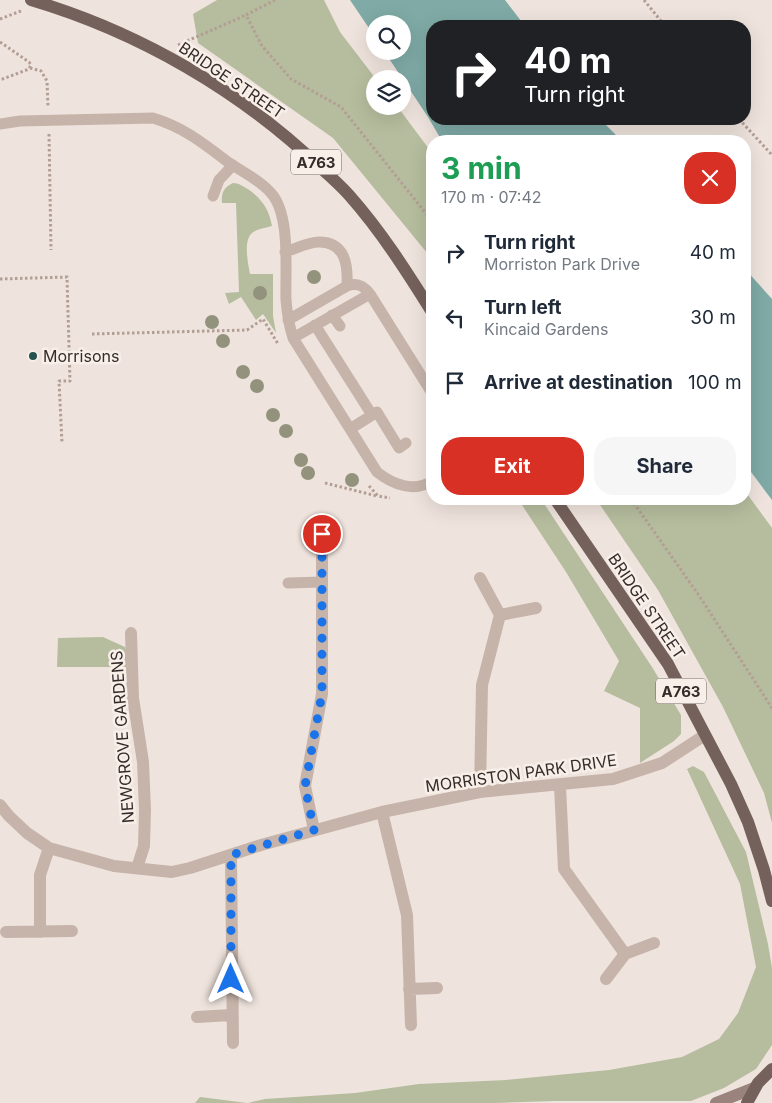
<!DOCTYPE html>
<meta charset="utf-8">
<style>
body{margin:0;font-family:Inter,sans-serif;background:#f6f6f7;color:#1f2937;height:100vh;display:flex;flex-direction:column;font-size:19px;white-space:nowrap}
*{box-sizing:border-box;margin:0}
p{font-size:16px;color:#747a83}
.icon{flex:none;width:28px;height:28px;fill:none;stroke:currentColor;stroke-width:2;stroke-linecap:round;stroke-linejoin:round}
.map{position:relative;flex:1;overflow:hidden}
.side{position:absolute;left:426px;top:135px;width:325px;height:370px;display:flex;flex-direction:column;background:#fff;border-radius:20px;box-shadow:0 5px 20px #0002}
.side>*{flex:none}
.banner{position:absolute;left:426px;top:20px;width:325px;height:105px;border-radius:20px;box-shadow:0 5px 20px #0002;background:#202124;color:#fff;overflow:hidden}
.buttons{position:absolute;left:366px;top:15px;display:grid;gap:10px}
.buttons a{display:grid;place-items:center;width:45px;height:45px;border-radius:50%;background:#fff;box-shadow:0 5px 20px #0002;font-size:25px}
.pin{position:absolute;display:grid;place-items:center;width:42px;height:42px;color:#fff;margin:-21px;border:2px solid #fff;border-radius:50%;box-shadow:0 1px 5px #0007}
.me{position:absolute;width:55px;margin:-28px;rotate:0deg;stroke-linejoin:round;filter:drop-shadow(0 0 4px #0008)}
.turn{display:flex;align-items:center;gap:18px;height:105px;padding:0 15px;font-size:22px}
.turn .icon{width:65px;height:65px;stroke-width:2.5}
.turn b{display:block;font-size:35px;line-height:42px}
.round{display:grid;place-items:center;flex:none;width:52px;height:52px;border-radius:20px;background:#f6f6f7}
.summary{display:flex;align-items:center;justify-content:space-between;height:85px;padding:0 15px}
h1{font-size:30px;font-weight:700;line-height:38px;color:#1e9e55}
.action{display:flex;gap:10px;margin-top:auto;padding:10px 15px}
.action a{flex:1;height:58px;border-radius:20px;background:#d93025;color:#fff;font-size:20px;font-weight:700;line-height:58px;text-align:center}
.action a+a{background:#f6f6f7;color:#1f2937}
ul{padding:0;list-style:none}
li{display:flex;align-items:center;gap:15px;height:65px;padding:0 15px}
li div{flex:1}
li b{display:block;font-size:19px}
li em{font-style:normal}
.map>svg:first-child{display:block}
.green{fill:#b6bd9e}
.water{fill:#7faaa6}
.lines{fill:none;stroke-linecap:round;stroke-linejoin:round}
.path{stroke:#b29e94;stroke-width:3;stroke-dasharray:2.5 2.5;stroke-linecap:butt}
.lane{stroke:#c6b4aa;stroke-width:11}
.street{stroke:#c6b4aa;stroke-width:12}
.secondary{stroke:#9a837c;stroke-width:12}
.primary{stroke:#75615b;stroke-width:12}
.tree{fill:#93937d}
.route{stroke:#1a73e8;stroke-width:9;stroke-dasharray:0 16.2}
.poi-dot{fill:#23524f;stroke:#f8efe9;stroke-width:2}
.labels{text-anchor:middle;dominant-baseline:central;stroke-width:5;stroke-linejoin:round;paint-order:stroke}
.shield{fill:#f8efe9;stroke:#706663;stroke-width:1}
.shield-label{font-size:15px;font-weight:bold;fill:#352b29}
.street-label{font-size:16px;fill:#352b29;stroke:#f8efe9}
.poi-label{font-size:16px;fill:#352b29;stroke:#f8efe9;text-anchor:start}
</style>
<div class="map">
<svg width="772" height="1103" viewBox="0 0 772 1103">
<rect width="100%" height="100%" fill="#efe4dd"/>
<path class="green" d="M 217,0 L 324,0 L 340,32 L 376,79 L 375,106 L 397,106 L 432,153 L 432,259 L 333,138 L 198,43 L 193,14 Z
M 233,183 C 239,183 242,186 248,189 C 262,199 269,209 272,226 C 266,228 256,229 252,233 C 243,241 248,263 250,274 L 273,274 L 273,316 L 276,333 L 263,314 L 256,320 L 241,297 L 229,304 L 225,293 L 239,292 L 236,203 L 222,203 C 221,193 224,187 233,183 Z
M 745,491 L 772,528 L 772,823 L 764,793 L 723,707 L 658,590 L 596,499 L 745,499 Z
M 518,499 L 541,499 L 652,667 L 681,715 L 681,734 L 674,741 L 640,763 L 640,708 L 604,691 L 619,661 L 566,572 Z
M 103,637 L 125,647 L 131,667 L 57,667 L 58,638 Z
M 693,766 L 704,772 L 746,852 L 768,944 L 772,968 L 772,1045 L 756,1069 L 724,1088 L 691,1101 L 554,1101 L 495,1103 L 248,1103 L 265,1099 L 355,1093 L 419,1084 L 506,1080 L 609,1070 L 682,1057 L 719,1039 L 738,1013 L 756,967 L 740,884 L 687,769 Z
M 200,1097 L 247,1103 L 195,1103 Z"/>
<path class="water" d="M 350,0 L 505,0 L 525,26 L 432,26 L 432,119 L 600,119 L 622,141 L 442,141 L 428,117 L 384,51 L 402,51 L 402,24 L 375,24 L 375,37 Z
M 745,269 L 772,299 L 772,500 L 745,464 Z"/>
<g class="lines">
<path class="path" d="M 275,0 L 246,15 L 262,46 L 291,79 L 341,107 L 432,221
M 644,0 L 665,26
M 0,19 L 21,11
M 0,42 L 29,62 L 31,65 L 29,69 L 0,80
M 178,45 L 246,15
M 30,68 L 41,71 L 47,81 L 48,107
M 739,119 L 772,155
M 49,134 L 51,250
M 0,279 L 67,277 L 70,381 L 59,381 L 62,443
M 92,334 L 247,330 L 263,319 L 278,344
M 325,483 L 377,496
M 369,486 L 378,496 L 390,498
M 631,499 L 698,594 L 772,708"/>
<path class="lane" d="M 0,124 L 20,121 L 153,118 C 183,127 203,143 228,162 C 242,172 259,179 271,193 C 291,215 285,271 286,300 C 287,313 289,325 293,338 L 377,472 C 392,484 414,493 432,481
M 213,196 L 219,180 L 233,165
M 285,252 C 295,249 308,242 319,242 C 346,242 348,266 347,286
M 332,315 L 340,326
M 288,320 L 347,286 C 357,282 364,286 370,294 L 432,393
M 315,325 L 372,415
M 293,338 L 370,294
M 350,429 L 377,412 L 399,448 L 406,443
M 288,583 L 322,582"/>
<path class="street" d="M 480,578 L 500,615 L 536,608
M 131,633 L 133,698 L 143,762 L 145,810 L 144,846 L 137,868
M 560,786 L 564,869 L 625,954
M 480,792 L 482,685 L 500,615
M 0,805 L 9,816 L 27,833 L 49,848 L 114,866 L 172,872 L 190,868 L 261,845 L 382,812 L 480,792 L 613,779 L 662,763 L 705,735
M 382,812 L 407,915 L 411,1025
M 314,830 L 305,786 L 322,694 L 322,534
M 231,855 L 233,1043
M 6,932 L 72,931
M 40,932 L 40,875 L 49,848
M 606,979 L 625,954 L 654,943
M 409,989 L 437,988
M 197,1017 L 231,1015"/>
<path class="secondary" d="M 716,1103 L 754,1088"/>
<path class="primary" d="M 31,0 C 139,32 241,91 322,169 C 331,177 341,186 349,195 C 381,231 407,272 432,312
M 555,499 L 668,664 L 731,784 L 748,822 L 764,870 L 772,901
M 747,1103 L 758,1083 L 772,1069"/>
</g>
<g class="tree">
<circle cx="314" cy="277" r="7"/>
<circle cx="260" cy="293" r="7"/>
<circle cx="212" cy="322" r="7"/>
<circle cx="223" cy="341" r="7"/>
<circle cx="243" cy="372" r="7"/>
<circle cx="257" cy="386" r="7"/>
<circle cx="273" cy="415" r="7"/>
<circle cx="286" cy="431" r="7"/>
<circle cx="301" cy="460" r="7"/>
<circle cx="308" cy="473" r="7"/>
<circle cx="352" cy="480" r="7"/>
</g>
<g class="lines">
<path class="route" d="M 231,979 L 231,855 L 314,830 L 305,786 L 322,694 L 322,534"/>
</g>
<circle class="poi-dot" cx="33" cy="356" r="5"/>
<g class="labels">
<g class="shield">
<rect x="291" y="149.5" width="50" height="25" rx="4"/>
<rect x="656" y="678.5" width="50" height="25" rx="4"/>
</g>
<g class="shield-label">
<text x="316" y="162">A763</text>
<text x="681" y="691">A763</text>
</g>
<g class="street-label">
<text transform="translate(232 80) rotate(34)">BRIDGE STREET</text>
<text transform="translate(647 606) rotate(56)">BRIDGE STREET</text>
<text transform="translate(122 737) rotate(-94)">NEWGROVE GARDENS</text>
<text transform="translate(521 773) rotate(-8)">MORRISTON PARK DRIVE</text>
</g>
<g class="poi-label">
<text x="43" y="356">Morrisons</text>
</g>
</g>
</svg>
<div class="buttons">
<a><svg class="icon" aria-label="search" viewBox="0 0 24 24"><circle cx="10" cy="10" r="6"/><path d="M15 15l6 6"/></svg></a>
<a><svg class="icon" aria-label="layers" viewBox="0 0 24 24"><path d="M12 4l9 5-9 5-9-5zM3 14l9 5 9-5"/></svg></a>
</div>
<div class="pin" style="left:322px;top:534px;background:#d93025"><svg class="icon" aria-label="arrive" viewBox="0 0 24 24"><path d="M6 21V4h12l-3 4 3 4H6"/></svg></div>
<svg class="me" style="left:231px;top:979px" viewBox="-20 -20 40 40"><path d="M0-17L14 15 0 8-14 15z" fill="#1a73e8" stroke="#fff" stroke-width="4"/></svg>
<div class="banner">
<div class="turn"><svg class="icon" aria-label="right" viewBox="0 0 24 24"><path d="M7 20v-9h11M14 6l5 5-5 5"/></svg><div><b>40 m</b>Turn right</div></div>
</div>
<section class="side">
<div class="summary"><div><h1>3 min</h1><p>170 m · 07:42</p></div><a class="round" style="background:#d93025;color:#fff"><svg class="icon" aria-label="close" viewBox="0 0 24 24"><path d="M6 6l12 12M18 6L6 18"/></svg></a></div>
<ul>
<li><svg class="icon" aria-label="right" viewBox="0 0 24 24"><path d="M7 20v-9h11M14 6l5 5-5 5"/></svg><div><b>Turn right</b><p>Morriston Park Drive</p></div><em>40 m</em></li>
<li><svg class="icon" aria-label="left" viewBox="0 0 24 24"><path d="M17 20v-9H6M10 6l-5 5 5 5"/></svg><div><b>Turn left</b><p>Kincaid Gardens</p></div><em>30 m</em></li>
<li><svg class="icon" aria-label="arrive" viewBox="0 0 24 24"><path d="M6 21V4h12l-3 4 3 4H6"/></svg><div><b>Arrive at destination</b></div><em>100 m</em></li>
</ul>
<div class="action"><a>Exit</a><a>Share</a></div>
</section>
</div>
